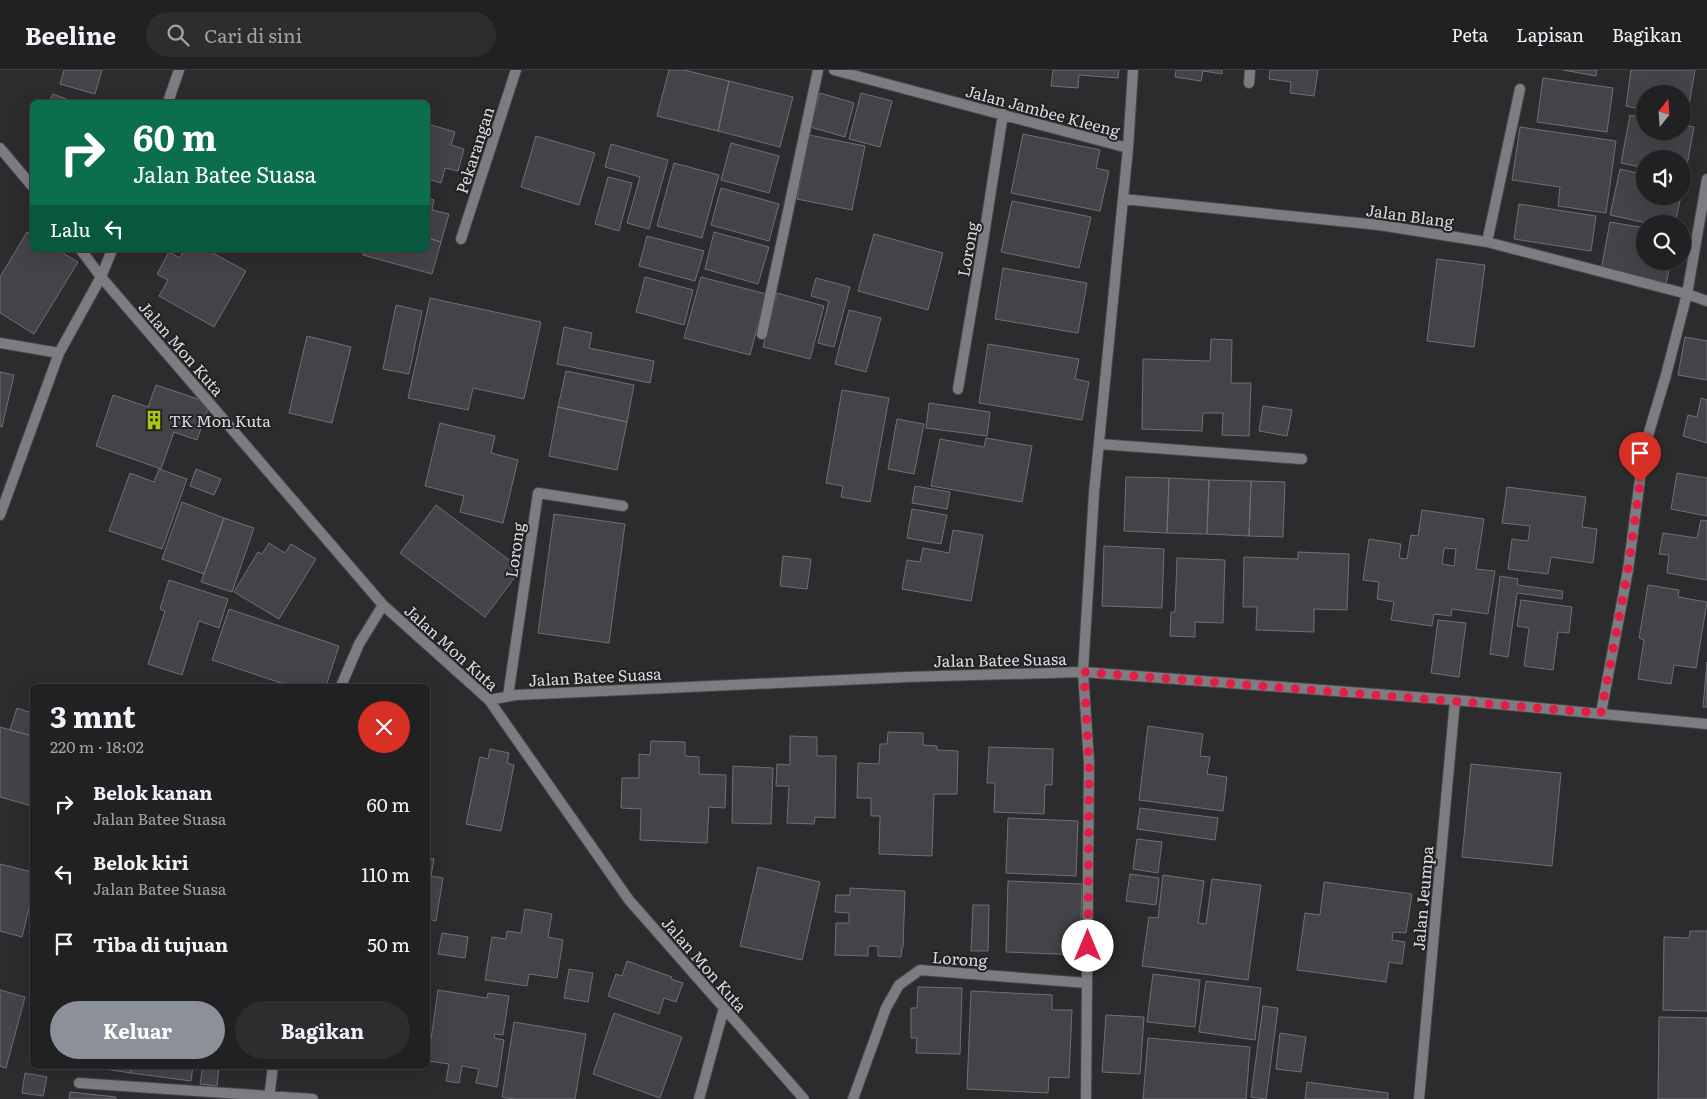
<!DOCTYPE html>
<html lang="id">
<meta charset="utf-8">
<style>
body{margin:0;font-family:Literata,serif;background:#2d2d2f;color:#f1f3f6;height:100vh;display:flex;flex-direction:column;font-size:19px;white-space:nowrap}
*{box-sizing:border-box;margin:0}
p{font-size:16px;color:#a2a3a5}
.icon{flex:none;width:28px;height:28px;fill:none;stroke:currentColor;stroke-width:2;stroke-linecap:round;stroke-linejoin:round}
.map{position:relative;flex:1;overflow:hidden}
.side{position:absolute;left:30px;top:614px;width:400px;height:385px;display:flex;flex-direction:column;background:#212022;border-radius:8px;box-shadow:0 5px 20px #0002,0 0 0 1px #3e3e40}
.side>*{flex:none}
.banner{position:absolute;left:30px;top:30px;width:400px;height:152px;border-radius:8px;box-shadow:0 5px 20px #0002,0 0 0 1px #3e3e40;background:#0b6e4f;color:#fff;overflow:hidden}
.needle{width:32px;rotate:17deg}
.controls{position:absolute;left:1636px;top:15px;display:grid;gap:10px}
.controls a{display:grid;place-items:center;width:55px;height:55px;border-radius:50%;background:#212022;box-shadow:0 5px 20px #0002,0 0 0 1px #3e3e40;font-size:25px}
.pin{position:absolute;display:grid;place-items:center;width:42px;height:42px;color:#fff;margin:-51px -21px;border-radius:50% 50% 50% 0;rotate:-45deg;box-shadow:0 0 5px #0007}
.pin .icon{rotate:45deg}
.me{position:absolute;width:55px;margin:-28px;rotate:0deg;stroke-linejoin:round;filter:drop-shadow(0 0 4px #0008)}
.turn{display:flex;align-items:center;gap:18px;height:105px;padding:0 20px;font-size:22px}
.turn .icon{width:65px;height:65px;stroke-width:2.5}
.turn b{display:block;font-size:35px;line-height:42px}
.then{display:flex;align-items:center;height:48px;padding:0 20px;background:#0003;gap:10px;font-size:19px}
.round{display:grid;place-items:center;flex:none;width:52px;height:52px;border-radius:26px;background:#2d2d2f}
.head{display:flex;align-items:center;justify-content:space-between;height:85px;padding:0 20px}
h1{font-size:30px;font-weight:700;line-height:38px}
.primary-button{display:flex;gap:10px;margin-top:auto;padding:10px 20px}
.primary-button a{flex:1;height:58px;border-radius:30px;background:#8c9099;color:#fff;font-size:20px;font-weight:700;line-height:58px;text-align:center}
.primary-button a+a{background:#2d2d2f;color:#f1f3f6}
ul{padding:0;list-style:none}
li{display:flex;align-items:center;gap:15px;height:70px;padding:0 20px}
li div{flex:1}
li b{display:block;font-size:19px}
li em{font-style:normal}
header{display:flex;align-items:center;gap:30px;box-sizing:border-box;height:70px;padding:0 25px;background:#212022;border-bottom:1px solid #3e3e40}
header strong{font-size:24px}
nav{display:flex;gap:28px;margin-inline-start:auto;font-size:18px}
.search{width:350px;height:45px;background:#2d2d2f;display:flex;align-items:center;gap:12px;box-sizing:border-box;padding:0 18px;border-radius:28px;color:#a2a3a5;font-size:19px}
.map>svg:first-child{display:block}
.building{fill:#444347;stroke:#716f74;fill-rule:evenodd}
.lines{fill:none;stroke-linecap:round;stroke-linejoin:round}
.lane-casing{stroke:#48474a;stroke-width:12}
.street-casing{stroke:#48474a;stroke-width:12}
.lane{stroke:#7d7c80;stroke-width:10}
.street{stroke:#7d7c80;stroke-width:10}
.route{stroke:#e11d48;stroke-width:9;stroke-dasharray:0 16.2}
.labels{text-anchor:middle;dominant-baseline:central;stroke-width:4;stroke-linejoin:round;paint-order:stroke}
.street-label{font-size:16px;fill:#dbdbdd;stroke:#222124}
.poi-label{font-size:16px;fill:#dbdbdd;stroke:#222124;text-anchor:start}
</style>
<header>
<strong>Beeline</strong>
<div class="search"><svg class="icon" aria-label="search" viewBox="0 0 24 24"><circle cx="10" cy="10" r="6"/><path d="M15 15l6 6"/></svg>Cari di sini</div>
<nav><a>Peta</a><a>Lapisan</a><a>Bagikan</a></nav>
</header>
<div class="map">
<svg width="1707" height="1029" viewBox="0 0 1707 1029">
<rect width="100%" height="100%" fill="#2c2b2e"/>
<path class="building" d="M 64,0 L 102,0 L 95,24 L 60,14 Z
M 669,0 L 684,0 L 729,11 L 718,61 L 657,46 Z
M 1053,0 L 1119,0 L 1118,8 L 1079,5 L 1078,18 L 1051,16 Z
M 1176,0 L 1222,0 L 1222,4 L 1203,1 L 1201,11 L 1175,7 Z
M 1270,0 L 1318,0 L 1314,26 L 1290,23 L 1291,12 L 1269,9 Z
M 1563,0 L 1597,0 L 1596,6 Z
M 1631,0 L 1695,0 L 1687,47 L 1682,46 L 1682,24 L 1645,24 L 1645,40 L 1626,36 Z
M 1543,8 L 1613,18 L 1607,62 L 1537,52 Z
M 729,11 L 793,27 L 780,77 L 718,61 Z
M 820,23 L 854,33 L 845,67 L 810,57 Z
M 861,23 L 892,31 L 880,77 L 849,69 Z
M 53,24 L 74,32 L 49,32 Z
M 1630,45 L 1645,48 L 1645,61 L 1682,61 L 1682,55 L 1694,57 L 1685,106 L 1682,106 L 1682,89 L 1645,89 L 1645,98 L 1621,93 Z
M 428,54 L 455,62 L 451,75 L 464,79 L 458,101 L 445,98 L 441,113 L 428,109 Z
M 1520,57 L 1616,71 L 1606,143 L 1558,136 L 1560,117 L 1512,110 Z
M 1023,64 L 1100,80 L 1096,98 L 1109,101 L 1100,141 L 1011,123 Z
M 809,65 L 865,76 L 852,140 L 797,129 Z
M 536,66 L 595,83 L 579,135 L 521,117 Z
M 731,73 L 779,86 L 769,123 L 721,110 Z
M 611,74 L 668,90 L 649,159 L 627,153 L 640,107 L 605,97 Z
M 674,93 L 719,105 L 702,168 L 657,156 Z
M 1620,99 L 1645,105 L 1645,126 L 1681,126 L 1675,154 L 1651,154 L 1610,145 Z
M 608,107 L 632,113 L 619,161 L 595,154 Z
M 721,118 L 779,134 L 769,171 L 711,155 Z
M 428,128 L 434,130 L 432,140 L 449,144 L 441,172 L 428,168 Z
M 1012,131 L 1091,147 L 1079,198 L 1001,182 Z
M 1519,134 L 1596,146 L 1591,181 L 1514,169 Z
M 1610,152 L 1645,158 L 1645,191 L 1671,191 L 1666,214 L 1601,200 Z
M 27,162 L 32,165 L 32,180 L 58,180 L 78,192 L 34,264 L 0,243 L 0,207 Z
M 714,162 L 769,177 L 758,214 L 705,199 Z
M 874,164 L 943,183 L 928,240 L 858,221 Z
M 647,166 L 704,181 L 695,211 L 639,196 Z
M 428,168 L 441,172 L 432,204 L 363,185 L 364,180 L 428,180 Z
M 184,180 L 207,180 L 246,201 L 214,257 L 159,226 L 168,210 L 157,204 L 169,182 L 180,188 Z
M 1437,189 L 1485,195 L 1474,277 L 1427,271 Z
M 1003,198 L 1087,213 L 1078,263 L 995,249 Z
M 645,207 L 693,220 L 684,255 L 636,242 Z
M 701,207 L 766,224 L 750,285 L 684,268 Z
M 816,208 L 850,217 L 834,277 L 818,273 L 829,231 L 811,226 Z
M 777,223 L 824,236 L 810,289 L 763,277 Z
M 430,228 L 541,252 L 524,329 L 473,318 L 468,340 L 408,328 Z
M 396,235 L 422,241 L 409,304 L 383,299 Z
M 849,240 L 881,248 L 866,302 L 835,294 Z
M 564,257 L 592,263 L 589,278 L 654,291 L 650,313 L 557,294 Z
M 307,266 L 351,277 L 332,353 L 289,343 Z
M 1685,267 L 1707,271 L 1707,310 L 1678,305 Z
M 1211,269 L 1232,270 L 1231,313 L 1251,313 L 1249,366 L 1222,365 L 1223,343 L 1203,343 L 1202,361 L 1142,359 L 1143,289 L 1210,291 Z
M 988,274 L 1079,289 L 1075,309 L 1089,312 L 1082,350 L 979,333 Z
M 566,301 L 634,315 L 627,352 L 558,337 Z
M 0,302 L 14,305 L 2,357 L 0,356 Z
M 156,315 L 210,333 L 197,370 L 174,362 L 161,399 L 96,376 L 113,325 L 148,337 Z
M 842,320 L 889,328 L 870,432 L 841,427 L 843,416 L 826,413 Z
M 1701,328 L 1707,330 L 1707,373 L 1683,366 L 1688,345 L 1697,347 Z
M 929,333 L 990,342 L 987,366 L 926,358 Z
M 1263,336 L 1292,340 L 1287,366 L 1259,361 Z
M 558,337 L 627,352 L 617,400 L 549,386 Z
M 897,349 L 924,354 L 914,404 L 888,399 Z
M 440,353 L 495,366 L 491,383 L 518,390 L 503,453 L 460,442 L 464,426 L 425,416 Z
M 986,368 L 1032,376 L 1022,432 L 931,416 L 940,369 L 984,377 Z
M 159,399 L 187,409 L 162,479 L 109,461 L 130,403 L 154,412 Z
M 196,399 L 221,409 L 214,425 L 190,416 Z
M 1677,403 L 1707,408 L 1707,446 L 1671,439 Z
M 1126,407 L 1169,408 L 1167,463 L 1124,461 Z
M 1169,408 L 1209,410 L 1207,464 L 1167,463 Z
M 1209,410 L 1251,411 L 1249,466 L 1207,464 Z
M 1251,411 L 1285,412 L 1283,467 L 1249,466 Z
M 915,416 L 950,422 L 947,439 L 912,433 Z
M 1507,417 L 1586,427 L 1582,457 L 1597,459 L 1593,493 L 1551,487 L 1548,504 L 1508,499 L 1512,469 L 1528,471 L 1530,456 L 1502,453 Z
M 182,432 L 224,448 L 204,504 L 162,489 Z
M 436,435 L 521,499 L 485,547 L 400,483 Z
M 912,439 L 947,445 L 941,474 L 907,468 Z
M 1422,440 L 1484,449 L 1476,499 L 1495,501 L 1488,544 L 1452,539 L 1451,546 L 1434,544 L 1432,556 L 1391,550 L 1394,532 L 1377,529 L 1379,512 L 1363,510 L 1369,469 L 1401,474 L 1399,488 L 1407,489 L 1411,465 L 1418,466 ZM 1444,478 L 1456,479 L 1454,496 L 1442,494 Z
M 554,444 L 625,454 L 609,573 L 538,563 Z
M 224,448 L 254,458 L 232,522 L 201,512 Z
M 1701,450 L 1707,451 L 1707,510 L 1667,503 L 1669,485 L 1659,484 L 1663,463 L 1697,468 Z
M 953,460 L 983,465 L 971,531 L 902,519 L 907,490 L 920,492 L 923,478 L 949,483 Z
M 269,473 L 285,483 L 291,474 L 316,489 L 279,549 L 234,522 L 258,482 L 262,484 Z
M 1104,476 L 1164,479 L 1162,538 L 1102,536 Z
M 1298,482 L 1349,484 L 1347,540 L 1314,539 L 1314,562 L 1256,560 L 1257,537 L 1243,537 L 1244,487 L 1298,489 Z
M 783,486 L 811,489 L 807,519 L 780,516 Z
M 1177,488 L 1225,490 L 1223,553 L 1195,552 L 1195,567 L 1170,566 L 1171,542 L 1175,542 Z
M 1500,506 L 1518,509 L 1517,515 L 1563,521 L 1562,529 L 1517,523 L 1508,587 L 1490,584 Z
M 169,510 L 228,529 L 219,558 L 199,551 L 182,605 L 148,594 L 165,541 L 160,539 Z
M 1648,515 L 1679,520 L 1678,527 L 1707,532 L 1696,598 L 1674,595 L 1671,614 L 1638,609 L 1644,570 L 1639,568 Z
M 1521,530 L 1572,537 L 1569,563 L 1558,562 L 1553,600 L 1524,596 L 1529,558 L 1517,556 Z
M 229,539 L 339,576 L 326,616 L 290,616 L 212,590 Z
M 1438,550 L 1466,553 L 1459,607 L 1431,603 Z
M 1707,592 L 1707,637 L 1703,637 Z
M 17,638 L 32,643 L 32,666 L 10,660 Z
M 1148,656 L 1203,664 L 1200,686 L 1210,687 L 1207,704 L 1227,707 L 1223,741 L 1139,730 Z
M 0,657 L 32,666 L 32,736 L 0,727 Z
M 888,662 L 923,663 L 923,675 L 937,676 L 937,680 L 958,681 L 957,724 L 934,724 L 932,786 L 879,784 L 880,746 L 871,746 L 871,728 L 857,728 L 858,693 L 879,694 L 880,674 L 887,674 Z
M 790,666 L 817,667 L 817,686 L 836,686 L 835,748 L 815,747 L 814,754 L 787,753 L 789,716 L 776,716 L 777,694 L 790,695 Z
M 651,671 L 685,672 L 685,686 L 699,687 L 699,704 L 726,705 L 725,738 L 709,737 L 707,773 L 640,770 L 641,739 L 621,738 L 622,708 L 639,708 L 639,684 L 650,685 Z
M 989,677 L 1053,679 L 1052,715 L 1045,715 L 1044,744 L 994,742 L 995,713 L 987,713 Z
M 490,679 L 509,683 L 507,693 L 514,695 L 501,761 L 466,754 L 480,687 L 488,689 Z
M 1471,694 L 1561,703 L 1552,796 L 1462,787 Z
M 733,696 L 773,698 L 771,754 L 732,753 Z
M 1140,738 L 1218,748 L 1215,770 L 1137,759 Z
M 1008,748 L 1078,751 L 1076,806 L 1006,803 Z
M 1137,769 L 1162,772 L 1158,803 L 1133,799 Z
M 428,788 L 434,789 L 431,806 L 443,808 L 436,851 L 428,849 Z
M 0,794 L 32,802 L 32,826 L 22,867 L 0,861 Z
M 758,797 L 820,812 L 802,890 L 740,876 Z
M 1130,804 L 1159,808 L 1156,835 L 1126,831 Z
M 1163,805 L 1204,811 L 1198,853 L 1206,854 L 1212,809 L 1261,815 L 1248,910 L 1142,896 L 1149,847 L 1158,848 Z
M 1008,811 L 1082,814 L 1080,885 L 1006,882 Z
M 1324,812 L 1412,824 L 1406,863 L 1393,862 L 1392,870 L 1405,872 L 1402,894 L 1389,892 L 1386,912 L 1297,900 L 1305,843 L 1320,845 Z
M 850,818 L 905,821 L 903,877 L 902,877 L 901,887 L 878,886 L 878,876 L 868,876 L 868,886 L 835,885 L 836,853 L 849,853 L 849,843 L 835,842 L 836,825 L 850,825 Z
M 973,835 L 989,835 L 988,881 L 971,881 Z
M 525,839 L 552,844 L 548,867 L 563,870 L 557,908 L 529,904 L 527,916 L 485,910 L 492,867 L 506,869 L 507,861 L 521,863 Z
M 1690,861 L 1707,861 L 1707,941 L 1663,940 L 1664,867 L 1689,868 Z
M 442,863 L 468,867 L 465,888 L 438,884 Z
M 627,891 L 672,907 L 671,909 L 683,913 L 676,932 L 664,928 L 659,944 L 608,926 L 616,904 L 622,906 Z
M 569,899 L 593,903 L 588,932 L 564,928 Z
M 1153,904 L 1200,910 L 1195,957 L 1147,952 Z
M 1206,911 L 1261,918 L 1255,970 L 1199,962 Z
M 918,917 L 962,918 L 960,984 L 916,983 L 917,968 L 911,968 L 911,938 L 917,938 Z
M 0,920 L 25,927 L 6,998 L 0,996 Z
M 438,920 L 487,928 L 488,923 L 509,926 L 503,965 L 495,964 L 494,968 L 504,970 L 497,1017 L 476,1013 L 479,999 L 462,996 L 459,1013 L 446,1011 L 449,994 L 428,991 Z
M 971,921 L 1052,925 L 1052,940 L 1072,940 L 1069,1008 L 1049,1007 L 1048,1023 L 967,1019 Z
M 1263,936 L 1278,938 L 1266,1029 L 1251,1027 Z
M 614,943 L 682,967 L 660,1028 L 593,1004 Z
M 1106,945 L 1144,947 L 1140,1004 L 1102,1002 Z
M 1659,947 L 1707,948 L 1707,1029 L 1658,1029 Z
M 514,952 L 586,964 L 575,1029 L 514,1029 L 502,1027 Z
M 1280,963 L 1306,967 L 1301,1002 L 1276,999 Z
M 1148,968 L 1250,977 L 1246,1029 L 1143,1029 Z
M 85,996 L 132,996 L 131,1003 Z
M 132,996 L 193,996 L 191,1011 L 131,1003 Z
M 203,996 L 219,996 L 217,1016 L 200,1014 Z
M 25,1003 L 47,1007 L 43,1026 L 22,1023 Z
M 1307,1012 L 1388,1023 L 1388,1029 L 1305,1029 Z
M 70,1022 L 116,1027 L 116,1029 L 69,1029 Z"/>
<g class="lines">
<defs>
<path id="lane" d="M 1249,13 L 1250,0"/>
<path id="street" d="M 834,0 L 1128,78
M 168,32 L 179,0
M 0,78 L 32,116
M 1123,129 L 1379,155 L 1487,172 L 1687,224 L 1707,109
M 461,169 L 516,0
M 1487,172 L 1520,19
M 81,180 L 101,207 L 383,535 L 489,630 L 629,830 L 804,1029
M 762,264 L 818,0
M 0,273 L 59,283
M 958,319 L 983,172 L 1003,44
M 1099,374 L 1302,389
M 0,445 L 59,283 L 101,207 L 112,180
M 341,616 L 359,574 L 383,535
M 508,626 L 538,423 L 623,436
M 489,630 L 516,625 L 907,607 L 1083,602 L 1455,630 L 1707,654
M 1601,643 L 1628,500 L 1644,379 L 1666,305 L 1687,224 L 1707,231
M 79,1013 L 313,1029
M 269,1029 L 273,996
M 699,1029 L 724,938
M 853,1029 L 886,938 L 899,915 L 920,900 L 1087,913
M 1086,1029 L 1089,692 L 1083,602 L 1094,423 L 1128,78 L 1133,0
M 1419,1029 L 1455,630"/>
</defs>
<use href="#lane" class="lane-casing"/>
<use href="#street" class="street-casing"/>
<use href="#lane" class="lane"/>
<use href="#street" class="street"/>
</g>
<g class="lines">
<path class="route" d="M 1088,876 L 1089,692 L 1084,602 L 1601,643 L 1628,500 L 1640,413"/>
</g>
<defs>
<symbol id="building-bare" viewBox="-9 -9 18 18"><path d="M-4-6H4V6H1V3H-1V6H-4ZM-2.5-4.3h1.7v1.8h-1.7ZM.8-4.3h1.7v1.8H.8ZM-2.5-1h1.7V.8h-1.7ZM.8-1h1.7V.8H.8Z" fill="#acc612" stroke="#222124" stroke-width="2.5" paint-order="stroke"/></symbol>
</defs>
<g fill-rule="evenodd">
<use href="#building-bare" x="140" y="336" width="28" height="28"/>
</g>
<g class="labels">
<g class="street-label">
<text transform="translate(1043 40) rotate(15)">Jalan Jambee Kleeng</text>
<text transform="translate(474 80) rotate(-72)">Pekarangan</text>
<text transform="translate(1410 145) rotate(8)">Jalan Blang</text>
<text transform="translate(967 179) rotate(-80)">Lorong</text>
<text transform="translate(182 278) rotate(49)">Jalan Mon Kuta</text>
<text transform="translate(514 480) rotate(-82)">Lorong</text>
<text transform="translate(452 577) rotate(42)">Jalan Mon Kuta</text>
<text transform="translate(1000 589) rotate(-1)">Jalan Batee Suasa</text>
<text transform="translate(595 606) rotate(-3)">Jalan Batee Suasa</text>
<text transform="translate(1422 828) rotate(-85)">Jalan Jeumpa</text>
<text transform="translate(960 888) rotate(4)">Lorong</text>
<text transform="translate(705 894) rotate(49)">Jalan Mon Kuta</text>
</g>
<g class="poi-label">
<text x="169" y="350">TK Mon Kuta</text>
</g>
</g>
</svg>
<div class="controls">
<a><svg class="needle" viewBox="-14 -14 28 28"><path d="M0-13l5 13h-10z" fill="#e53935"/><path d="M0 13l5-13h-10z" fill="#a2a3a5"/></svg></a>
<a><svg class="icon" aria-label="sound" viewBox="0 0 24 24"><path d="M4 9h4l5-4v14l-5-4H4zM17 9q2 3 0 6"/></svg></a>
<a><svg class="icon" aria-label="search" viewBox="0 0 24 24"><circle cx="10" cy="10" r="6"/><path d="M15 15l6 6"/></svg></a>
</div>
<div class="pin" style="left:1640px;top:413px;background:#d93025"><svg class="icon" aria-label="arrive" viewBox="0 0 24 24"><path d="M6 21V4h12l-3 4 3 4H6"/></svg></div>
<svg class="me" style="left:1088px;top:876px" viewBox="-20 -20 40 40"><circle r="19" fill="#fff"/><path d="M0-13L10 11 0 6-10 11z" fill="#e11d48"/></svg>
<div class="banner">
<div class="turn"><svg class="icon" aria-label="right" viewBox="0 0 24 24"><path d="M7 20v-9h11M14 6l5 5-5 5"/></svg><div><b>60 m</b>Jalan Batee Suasa</div></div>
<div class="then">Lalu<svg class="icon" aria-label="left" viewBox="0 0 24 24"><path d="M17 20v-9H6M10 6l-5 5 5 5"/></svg></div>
</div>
<section class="side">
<div class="head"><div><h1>3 mnt</h1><p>220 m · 18:02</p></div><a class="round" style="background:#d93025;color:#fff"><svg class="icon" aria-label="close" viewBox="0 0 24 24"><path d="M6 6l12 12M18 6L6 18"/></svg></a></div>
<ul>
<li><svg class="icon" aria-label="right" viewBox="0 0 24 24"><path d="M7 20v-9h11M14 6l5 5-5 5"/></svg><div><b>Belok kanan</b><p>Jalan Batee Suasa</p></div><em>60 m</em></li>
<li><svg class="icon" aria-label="left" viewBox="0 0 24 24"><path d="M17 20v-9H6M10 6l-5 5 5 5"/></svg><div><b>Belok kiri</b><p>Jalan Batee Suasa</p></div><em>110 m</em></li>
<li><svg class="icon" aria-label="arrive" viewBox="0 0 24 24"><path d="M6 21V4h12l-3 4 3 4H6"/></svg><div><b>Tiba di tujuan</b></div><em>50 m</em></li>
</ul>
<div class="primary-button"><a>Keluar</a><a>Bagikan</a></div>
</section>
</div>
